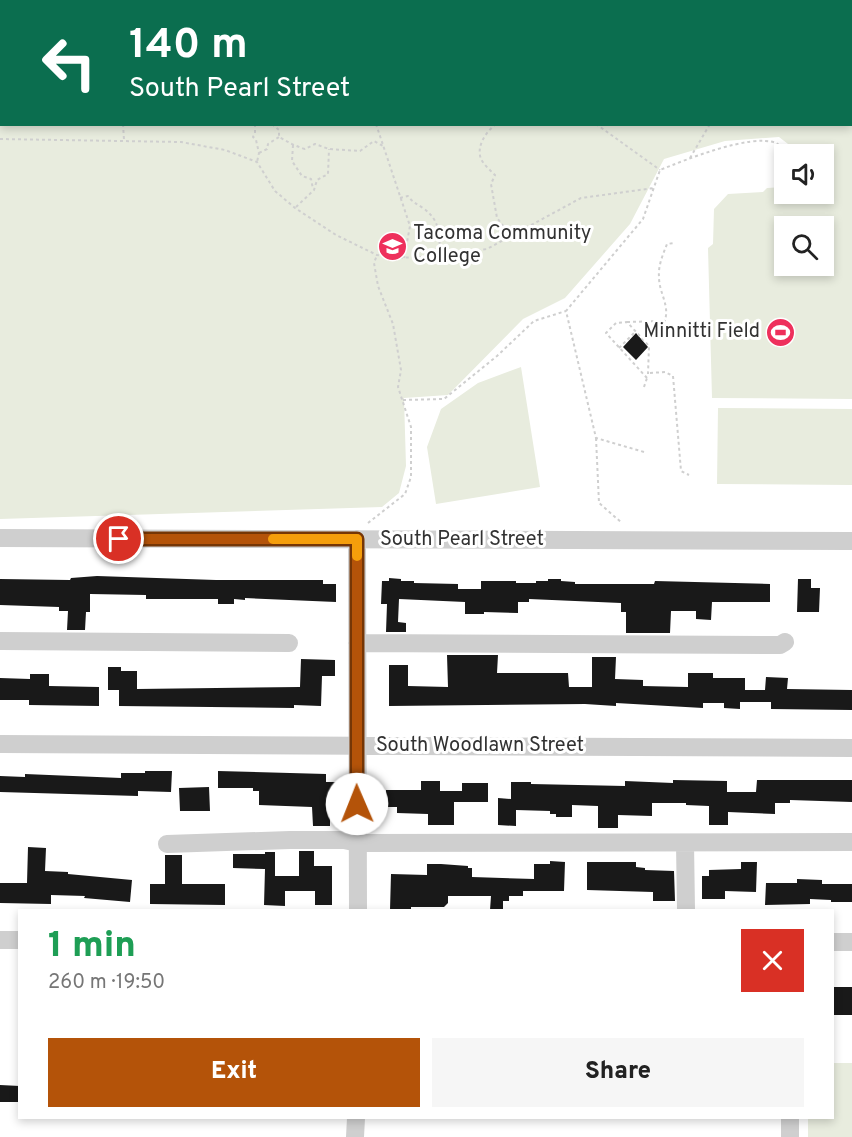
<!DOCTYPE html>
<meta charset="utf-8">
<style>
body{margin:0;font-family:Overpass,sans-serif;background:#f6f6f6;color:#222;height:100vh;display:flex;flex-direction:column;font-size:22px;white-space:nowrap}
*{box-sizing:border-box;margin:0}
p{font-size:20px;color:#767676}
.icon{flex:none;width:33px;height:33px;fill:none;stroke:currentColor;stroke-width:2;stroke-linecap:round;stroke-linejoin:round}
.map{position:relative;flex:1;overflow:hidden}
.drawer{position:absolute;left:18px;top:909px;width:816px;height:210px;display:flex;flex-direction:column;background:#fff;border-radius:0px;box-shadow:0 3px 9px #0003}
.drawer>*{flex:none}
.top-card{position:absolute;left:0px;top:0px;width:852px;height:126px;box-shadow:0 3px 9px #0003;background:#0b6e4f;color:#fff;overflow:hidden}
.fabs{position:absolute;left:774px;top:144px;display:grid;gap:12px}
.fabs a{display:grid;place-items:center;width:60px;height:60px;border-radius:0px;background:#fff;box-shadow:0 3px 9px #0003;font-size:30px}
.pin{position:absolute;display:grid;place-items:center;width:51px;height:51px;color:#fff;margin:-26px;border:3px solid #fff;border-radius:50%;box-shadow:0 2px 6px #0007}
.me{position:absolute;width:66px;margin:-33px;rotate:359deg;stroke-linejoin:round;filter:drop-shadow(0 0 4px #0008)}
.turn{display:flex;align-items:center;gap:21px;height:126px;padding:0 30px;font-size:27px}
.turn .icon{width:78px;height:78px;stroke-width:2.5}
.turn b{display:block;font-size:42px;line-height:51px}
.round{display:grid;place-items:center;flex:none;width:63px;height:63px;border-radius:0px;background:#f6f6f6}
.head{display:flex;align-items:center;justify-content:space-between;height:102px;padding:0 30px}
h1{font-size:36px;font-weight:800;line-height:45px;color:#1e9e55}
.primary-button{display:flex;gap:12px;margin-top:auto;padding:12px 30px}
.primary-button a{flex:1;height:69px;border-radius:0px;background:#b45309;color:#fff;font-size:24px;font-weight:800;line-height:69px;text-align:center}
.primary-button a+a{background:#f6f6f6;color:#222}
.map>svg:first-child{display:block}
.green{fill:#e8ecde;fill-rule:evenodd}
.building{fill:#191919}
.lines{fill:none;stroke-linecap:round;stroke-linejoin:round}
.path{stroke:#cfcfcf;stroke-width:2;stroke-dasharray:3 3;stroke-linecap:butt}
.minor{stroke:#cfcfcf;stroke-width:18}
.route-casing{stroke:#753606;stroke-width:15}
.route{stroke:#b45309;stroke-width:10}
.slow{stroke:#f59e0b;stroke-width:10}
.labels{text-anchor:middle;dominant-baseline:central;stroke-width:6;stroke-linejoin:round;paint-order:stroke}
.poi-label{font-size:20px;fill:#323232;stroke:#fff;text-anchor:start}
.street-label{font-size:20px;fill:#323232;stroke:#fff}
</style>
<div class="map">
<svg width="852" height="1137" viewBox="0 0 852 1137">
<rect width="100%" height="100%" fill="#fff"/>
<path class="green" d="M 0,0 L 335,0 L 2,2 L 2,124 L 850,124 L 850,2 L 483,1 L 852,0 L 852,399 L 712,398 L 708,248 L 713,244 L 714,209 L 728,194 L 763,192 L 767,188 L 784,187 L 784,194 L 824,194 L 824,154 L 801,154 L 779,137 L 725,141 L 664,159 L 630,224 L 565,298 L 523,319 L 448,395 L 404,398 L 406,466 L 399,493 L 382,507 L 0,519 ZM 784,226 L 824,226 L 824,266 L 784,266 Z
M 521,367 L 540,487 L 436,504 L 427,447 L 441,409 L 478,383 Z
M 718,408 L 852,409 L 852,485 L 717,484 Z
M 833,1063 L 852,1063 L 852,1137 L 808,1137 L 808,1118 L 832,1118 Z"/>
<path class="building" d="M 636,333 L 648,347 L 636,360 L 623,347 Z
M 97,576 L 216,580 L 323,580 L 323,584 L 336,584 L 336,602 L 245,598 L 245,600 L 234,599 L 234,604 L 218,604 L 218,599 L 146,599 L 146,595 L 90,594 L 90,612 L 86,612 L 85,630 L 67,630 L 68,611 L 59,611 L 59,607 L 0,605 L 0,579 L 70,580 L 71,578 Z
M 389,578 L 401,579 L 401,581 L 414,581 L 414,583 L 458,584 L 458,589 L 481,589 L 481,581 L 516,581 L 516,583 L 536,583 L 536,581 L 548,581 L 548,579 L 561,579 L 561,581 L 575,582 L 575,584 L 654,584 L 655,581 L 770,584 L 770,602 L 712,602 L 711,620 L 696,619 L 696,611 L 671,611 L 670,633 L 626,633 L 626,612 L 621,612 L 621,603 L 529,599 L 529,602 L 518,602 L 518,613 L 484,612 L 484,614 L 465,614 L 465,602 L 399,599 L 398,622 L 406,623 L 406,632 L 386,632 L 387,604 L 381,604 L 382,581 L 389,581 Z
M 798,579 L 811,579 L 811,588 L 820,588 L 819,612 L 797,612 Z
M 447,655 L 498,655 L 497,673 L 568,673 L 569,687 L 592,687 L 592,657 L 616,657 L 615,679 L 643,680 L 643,686 L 688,687 L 688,673 L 713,673 L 713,678 L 745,678 L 745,690 L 765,690 L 766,677 L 788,678 L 787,689 L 852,690 L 852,710 L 771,709 L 771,702 L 740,702 L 740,709 L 724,708 L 724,703 L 703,703 L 703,708 L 616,703 L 616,706 L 585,704 L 389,706 L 389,665 L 408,665 L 408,686 L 448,687 Z
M 301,659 L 335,660 L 335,676 L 322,676 L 321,706 L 294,705 L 294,708 L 119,706 L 119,690 L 108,690 L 108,667 L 121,667 L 121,671 L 137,671 L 137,689 L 300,687 Z
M 30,674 L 49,674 L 49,686 L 99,687 L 99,706 L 29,705 L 29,700 L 0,700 L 0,678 L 30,679 Z
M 145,771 L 172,771 L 171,792 L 138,791 L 138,796 L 0,792 L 0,776 L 25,777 L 25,774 L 121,778 L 121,773 L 145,773 Z
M 218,771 L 326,774 L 326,782 L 336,782 L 336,799 L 330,798 L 330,826 L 313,826 L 312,807 L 259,805 L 259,791 L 253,791 L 253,788 L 218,788 Z
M 673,780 L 727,781 L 727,792 L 756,792 L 757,780 L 852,780 L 852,802 L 790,800 L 790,803 L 775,803 L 775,814 L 728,812 L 728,825 L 709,825 L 709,806 L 686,805 L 686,803 L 652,803 L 652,816 L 618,815 L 618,828 L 598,828 L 598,806 L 572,805 L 572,817 L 556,817 L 556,814 L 550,814 L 550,811 L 516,810 L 516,826 L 498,825 L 498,798 L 511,799 L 511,782 L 531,782 L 531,784 L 625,786 L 625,781 L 673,783 Z
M 421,781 L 440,781 L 440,791 L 462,791 L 462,783 L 488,783 L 488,802 L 454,802 L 454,825 L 428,825 L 428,814 L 397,813 L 397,807 L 386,807 L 386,790 L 421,790 Z
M 209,787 L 210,811 L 180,811 L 179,788 Z
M 28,847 L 46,848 L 45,871 L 68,872 L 68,874 L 132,880 L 130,902 L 84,898 L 85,896 L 51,895 L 51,904 L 0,903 L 0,883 L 27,883 Z
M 299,851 L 314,851 L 314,866 L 332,866 L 332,905 L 315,905 L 315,891 L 285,891 L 285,906 L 264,905 L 265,869 L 233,868 L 233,854 L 265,854 L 265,852 L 275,852 L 275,876 L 299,876 Z
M 165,855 L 182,855 L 182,884 L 225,884 L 225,905 L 150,904 L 150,884 L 165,884 Z
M 550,861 L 565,862 L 564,891 L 523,891 L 523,896 L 509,896 L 509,901 L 503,901 L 503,910 L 490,910 L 491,896 L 448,896 L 448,903 L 444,907 L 411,907 L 411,910 L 390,910 L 391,874 L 427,875 L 427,864 L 441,864 L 468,866 L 468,868 L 472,868 L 472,877 L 534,879 L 534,864 L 550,864 Z
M 587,862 L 636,862 L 636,867 L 645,868 L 645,870 L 674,871 L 675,901 L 653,901 L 653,892 L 587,890 Z
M 741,862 L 757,862 L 756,892 L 725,891 L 725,899 L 702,899 L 702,876 L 709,876 L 709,870 L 741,869 Z
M 797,879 L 822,880 L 822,884 L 852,884 L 852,902 L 831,902 L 831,900 L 810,899 L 810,904 L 765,905 L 766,883 L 797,883 Z
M 832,987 L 852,987 L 852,1015 L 833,1015 Z
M 0,1085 L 20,1086 L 20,1102 L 0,1102 Z"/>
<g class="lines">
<path class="path" d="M 126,0 L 135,2
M 462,0 L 463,2
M 194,2 L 197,0
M 335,2 L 335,0
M 489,2 L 489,0
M 801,2 L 802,0
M 123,124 L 124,140
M 255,124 L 255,133 L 253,137 L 256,140 L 259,153 L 257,162
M 272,124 L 279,130 L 279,137 C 288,142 295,146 305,149 L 315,144 L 329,149 L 360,151 L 374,141 L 383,146
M 376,124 L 410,226 L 404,258
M 496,124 C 486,132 476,146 481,159 C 484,165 490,170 495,175 L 491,184 L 497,218 L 511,236
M 596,124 L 660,170
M 0,139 L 181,142 L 225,150 L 257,162 L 275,191 L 295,208 L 336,235 L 377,255 L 396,258 L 440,256 L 487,249 L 581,198 L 654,188
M 293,145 L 292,161 L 302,176 L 311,179 L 313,189
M 259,153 L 267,149 L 268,144 L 279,137
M 690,158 L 710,124
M 400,198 L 408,196 C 412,202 417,204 423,208 C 441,221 439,234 440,255
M 296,207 L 314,190 L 317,180 L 328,174 L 329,149
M 627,322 L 662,321 L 673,334
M 664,323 C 671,306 659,294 659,277 C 658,266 663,254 667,244 L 674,243
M 619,348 L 636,331
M 650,373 L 665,372 L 673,376 L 681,471 L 689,475
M 647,378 L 606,333 L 616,323 L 627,322 L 649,346 L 648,374
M 644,387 L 647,378
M 403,400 L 444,399 L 497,356 L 534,321 L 566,311
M 596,438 L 599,503 L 622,523
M 644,452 L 596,438 L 566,311 L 643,219 L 660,170 C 685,160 751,133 776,143 C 781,146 787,151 792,154
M 368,523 L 405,494 L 411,477 L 411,427 L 398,387 L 401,370 L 393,324 L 378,286 L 374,263 L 377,255"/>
<path class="minor" d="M 0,538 L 852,541
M 357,539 L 358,910
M 0,641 L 289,643
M 357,643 L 780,645 L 785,642
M 0,744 L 852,748
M 685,843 L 686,910
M 167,844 L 290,840 L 344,840 L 358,843 L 852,842
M 0,940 L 20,940
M 832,942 L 852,942
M 355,1137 L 356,1118
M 790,1137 L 790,1118"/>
</g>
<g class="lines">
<defs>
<path id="route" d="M 119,539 L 357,539 L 357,804"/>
</defs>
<use href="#route" class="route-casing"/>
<use href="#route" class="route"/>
<path class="slow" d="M 273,539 L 357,539 L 357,556"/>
</g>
<defs>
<symbol id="university-disc" viewBox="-11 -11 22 22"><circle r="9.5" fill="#ee305c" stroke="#fff"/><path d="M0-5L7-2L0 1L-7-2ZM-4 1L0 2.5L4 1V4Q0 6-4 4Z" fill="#fff"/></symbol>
<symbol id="stadium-disc" viewBox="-11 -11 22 22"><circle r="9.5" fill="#ee305c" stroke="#fff"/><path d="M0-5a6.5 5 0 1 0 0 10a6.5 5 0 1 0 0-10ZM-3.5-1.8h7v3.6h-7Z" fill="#fff"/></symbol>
</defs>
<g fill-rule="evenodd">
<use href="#university-disc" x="376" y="230" width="33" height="33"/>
<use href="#stadium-disc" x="764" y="316" width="33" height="33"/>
</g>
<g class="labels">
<g class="poi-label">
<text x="413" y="234">Tacoma Community<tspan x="413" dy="23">College</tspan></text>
<text x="760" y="332" text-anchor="end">Minnitti Field</text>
</g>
<g class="street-label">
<text x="462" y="540">South Pearl Street</text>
<text x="480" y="746">South Woodlawn Street</text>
</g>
</g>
</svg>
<div class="fabs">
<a><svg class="icon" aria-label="sound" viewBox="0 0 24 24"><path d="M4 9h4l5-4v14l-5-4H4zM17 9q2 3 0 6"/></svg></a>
<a><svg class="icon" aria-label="search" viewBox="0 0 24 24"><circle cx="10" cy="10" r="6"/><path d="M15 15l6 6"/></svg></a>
</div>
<div class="pin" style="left:119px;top:539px;background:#d93025"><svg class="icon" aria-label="arrive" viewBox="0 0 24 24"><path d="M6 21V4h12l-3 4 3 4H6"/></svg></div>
<svg class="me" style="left:357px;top:804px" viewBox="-20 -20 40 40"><circle r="19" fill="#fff"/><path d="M0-13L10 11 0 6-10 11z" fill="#b45309"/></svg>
<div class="top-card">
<div class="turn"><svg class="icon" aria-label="left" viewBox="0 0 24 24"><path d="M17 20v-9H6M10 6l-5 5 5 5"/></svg><div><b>140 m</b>South Pearl Street</div></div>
</div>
<section class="drawer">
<div class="head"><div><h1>1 min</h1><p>260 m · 19:50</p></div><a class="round" style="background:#d93025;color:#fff"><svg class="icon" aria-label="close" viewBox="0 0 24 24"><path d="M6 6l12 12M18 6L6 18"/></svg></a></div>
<div class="primary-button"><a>Exit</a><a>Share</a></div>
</section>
</div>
